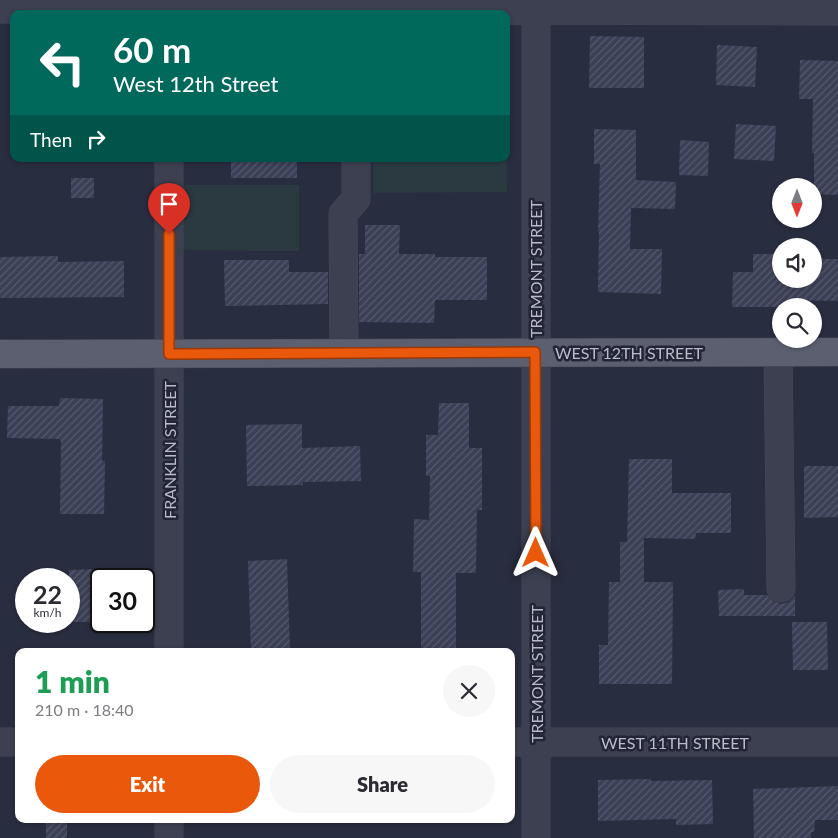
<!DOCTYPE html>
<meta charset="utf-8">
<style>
body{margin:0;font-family:Lato,sans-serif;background:#f7f7f7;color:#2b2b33;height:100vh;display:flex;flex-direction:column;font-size:19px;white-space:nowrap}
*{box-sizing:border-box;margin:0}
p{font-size:16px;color:#7c7c81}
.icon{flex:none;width:28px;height:28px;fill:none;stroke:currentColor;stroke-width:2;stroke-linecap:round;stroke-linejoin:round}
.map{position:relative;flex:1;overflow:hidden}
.sheet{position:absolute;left:15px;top:648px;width:500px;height:175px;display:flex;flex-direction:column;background:#fff;border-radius:10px;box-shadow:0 1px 4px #0004}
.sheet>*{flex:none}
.guide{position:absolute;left:10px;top:10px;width:500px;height:152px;border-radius:10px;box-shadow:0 1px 4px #0004;background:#00695c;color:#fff;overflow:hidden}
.needle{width:32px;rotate:180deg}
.tools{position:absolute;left:772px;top:178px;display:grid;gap:10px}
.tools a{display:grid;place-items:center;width:50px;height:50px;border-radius:50%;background:#fff;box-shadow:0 1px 4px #0004;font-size:25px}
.speed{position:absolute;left:15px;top:568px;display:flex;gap:10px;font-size:25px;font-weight:700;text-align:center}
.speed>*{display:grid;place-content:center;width:65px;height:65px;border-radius:50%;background:#fff;box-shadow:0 1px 4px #0004;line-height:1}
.speed small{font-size:12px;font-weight:400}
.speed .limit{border:2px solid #111;border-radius:8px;background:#fff;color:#111}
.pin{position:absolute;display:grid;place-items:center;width:42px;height:42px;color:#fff;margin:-51px -21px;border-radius:50% 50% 50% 0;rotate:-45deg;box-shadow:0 0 5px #0007}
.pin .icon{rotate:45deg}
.me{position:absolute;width:55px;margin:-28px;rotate:0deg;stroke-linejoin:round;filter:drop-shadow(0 0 4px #0008)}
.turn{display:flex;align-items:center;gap:18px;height:105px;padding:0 20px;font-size:22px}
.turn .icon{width:65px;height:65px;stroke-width:2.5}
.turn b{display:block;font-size:35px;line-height:42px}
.then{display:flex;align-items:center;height:48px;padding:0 20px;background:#0003;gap:10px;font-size:19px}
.round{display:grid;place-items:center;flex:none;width:52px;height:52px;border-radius:26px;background:#f7f7f7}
.overview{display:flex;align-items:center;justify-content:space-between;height:85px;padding:0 20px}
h1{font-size:30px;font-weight:800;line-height:38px;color:#1e9e55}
.primary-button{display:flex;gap:10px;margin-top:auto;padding:10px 20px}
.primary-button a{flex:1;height:58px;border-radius:30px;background:#ea580c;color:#fff;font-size:20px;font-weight:800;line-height:58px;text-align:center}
.primary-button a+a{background:#f7f7f7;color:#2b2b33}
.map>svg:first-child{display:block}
.green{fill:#2b3941}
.building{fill:url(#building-hatch)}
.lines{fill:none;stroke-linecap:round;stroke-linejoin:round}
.minor-casing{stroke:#47495a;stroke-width:29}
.major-casing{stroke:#47495a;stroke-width:29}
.minor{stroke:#3d4050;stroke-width:28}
.major{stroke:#5c5f70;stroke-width:28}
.route-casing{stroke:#983908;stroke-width:12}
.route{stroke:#ea580c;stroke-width:9}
.labels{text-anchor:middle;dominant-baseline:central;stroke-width:5;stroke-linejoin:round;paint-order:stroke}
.street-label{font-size:16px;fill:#babcca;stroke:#222536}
</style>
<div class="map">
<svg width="838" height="838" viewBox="0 0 838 838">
<defs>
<pattern id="building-hatch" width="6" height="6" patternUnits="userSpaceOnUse" patternTransform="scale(1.25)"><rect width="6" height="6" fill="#3c4056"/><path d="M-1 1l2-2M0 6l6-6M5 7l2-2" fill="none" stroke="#565a6d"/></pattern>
</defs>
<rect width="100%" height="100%" fill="#292d40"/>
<path class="green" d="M 506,118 L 507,192 L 373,193 L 373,159 L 506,159 Z
M 169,185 L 299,185 L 299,251 L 169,250 Z"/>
<path class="building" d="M 590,36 L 644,37 L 644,88 L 589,88 Z
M 717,45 L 757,47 L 755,87 L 716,85 Z
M 800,60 L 838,61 L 838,195 L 814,194 L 814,153 L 812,153 L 813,99 L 799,99 Z
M 736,124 L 776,126 L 774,161 L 734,159 Z
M 594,129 L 636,130 L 636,180 L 676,182 L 675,209 L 631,208 L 630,249 L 662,249 L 661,294 L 598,292 L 599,231 L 598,231 L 600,164 L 594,164 Z
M 680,140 L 709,142 L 708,176 L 679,175 Z
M 231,159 L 297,159 L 297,178 L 231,178 Z
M 71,178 L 94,178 L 94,198 L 71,198 Z
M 365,225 L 400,225 L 399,254 L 435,254 L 435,257 L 487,257 L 487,300 L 435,300 L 434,323 L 359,322 L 359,254 L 365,254 Z
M 753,254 L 781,254 L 781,279 L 814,279 L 814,259 L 838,259 L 838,301 L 790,300 L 790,306 L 781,307 L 732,307 L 733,272 L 753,272 Z
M 58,256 L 58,262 L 124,261 L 124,297 L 0,298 L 0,257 Z
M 224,260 L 289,260 L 289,272 L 328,272 L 328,304 L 225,306 Z
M 60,398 L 103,399 L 102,461 L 105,461 L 104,514 L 60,514 L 61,441 L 59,439 L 7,438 L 8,406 L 59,406 Z
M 439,403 L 469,403 L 469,448 L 482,448 L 482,510 L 477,510 L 476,573 L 456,573 L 456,651 L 421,651 L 421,572 L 413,572 L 414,519 L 429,520 L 430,476 L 426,476 L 426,435 L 438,435 Z
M 302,424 L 302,448 L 360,446 L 361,481 L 303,482 L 303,485 L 247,486 L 246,425 Z
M 629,459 L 672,459 L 672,493 L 731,493 L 731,533 L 696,533 L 695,539 L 644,538 L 644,582 L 673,582 L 672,684 L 599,684 L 599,645 L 608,645 L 609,582 L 620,582 L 620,542 L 627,542 Z
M 804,466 L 838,466 L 838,517 L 804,518 Z
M 287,559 L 290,651 L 251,651 L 248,561 Z
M 99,569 L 99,622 L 69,622 L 69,570 Z
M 744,589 L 744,595 L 767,595 L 773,601 L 781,604 L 789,602 L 795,595 L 795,616 L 719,616 L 718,590 Z
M 792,622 L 827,622 L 828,670 L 793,670 Z
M 651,779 L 651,781 L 712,780 L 713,824 L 676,825 L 676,819 L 598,821 L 598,780 Z
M 838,786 L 838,820 L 815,820 L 814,832 L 811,832 L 811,838 L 754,838 L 753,789 Z
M 46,819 L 67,819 L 67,838 L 46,838 Z"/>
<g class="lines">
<defs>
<path id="minor" d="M 536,0 L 536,838
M 0,9 L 838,11
M 778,352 L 781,588
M 344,353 L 343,214 L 356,199 L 356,159
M 169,651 L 169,159
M 0,742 L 19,742
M 511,742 L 838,742
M 169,819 L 169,838"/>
<path id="major" d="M 0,354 L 838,352"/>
</defs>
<use href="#minor" class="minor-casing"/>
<use href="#major" class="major-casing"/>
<use href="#minor" class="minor"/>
<use href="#major" class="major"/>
</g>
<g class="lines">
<defs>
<path id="route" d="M 169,234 L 169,354 L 535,352 L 536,553"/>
</defs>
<use href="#route" class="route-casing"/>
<use href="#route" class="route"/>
</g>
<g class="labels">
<g class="street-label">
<text transform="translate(535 269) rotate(-90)">TREMONT STREET</text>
<text x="629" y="352">WEST 12TH STREET</text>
<text transform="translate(169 450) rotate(-90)">FRANKLIN STREET</text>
<text transform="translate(536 674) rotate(-90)">TREMONT STREET</text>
<text x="675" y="742">WEST 11TH STREET</text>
</g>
</g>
</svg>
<div class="tools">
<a><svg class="needle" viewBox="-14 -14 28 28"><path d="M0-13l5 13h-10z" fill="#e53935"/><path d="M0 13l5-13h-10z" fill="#7c7c81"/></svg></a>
<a><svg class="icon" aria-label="sound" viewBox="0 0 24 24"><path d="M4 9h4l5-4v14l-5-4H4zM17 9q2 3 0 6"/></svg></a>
<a><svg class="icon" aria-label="search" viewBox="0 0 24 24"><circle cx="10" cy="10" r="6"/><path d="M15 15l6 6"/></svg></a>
</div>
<div class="speed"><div>22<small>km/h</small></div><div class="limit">30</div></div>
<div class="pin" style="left:169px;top:234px;background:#d93025"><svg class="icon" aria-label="arrive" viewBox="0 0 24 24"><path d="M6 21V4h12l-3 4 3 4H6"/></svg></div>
<svg class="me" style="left:536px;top:553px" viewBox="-20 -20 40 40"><path d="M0-17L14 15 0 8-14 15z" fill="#ea580c" stroke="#fff" stroke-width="4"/></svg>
<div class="guide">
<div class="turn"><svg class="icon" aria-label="left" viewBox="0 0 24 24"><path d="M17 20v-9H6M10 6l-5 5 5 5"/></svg><div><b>60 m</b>West 12th Street</div></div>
<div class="then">Then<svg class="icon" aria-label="right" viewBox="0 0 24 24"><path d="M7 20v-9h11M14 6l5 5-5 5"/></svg></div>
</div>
<section class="sheet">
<div class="overview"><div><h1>1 min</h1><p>210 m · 18:40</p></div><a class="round"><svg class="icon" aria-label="close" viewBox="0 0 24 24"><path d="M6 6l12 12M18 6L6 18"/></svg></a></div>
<div class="primary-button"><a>Exit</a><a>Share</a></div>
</section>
</div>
